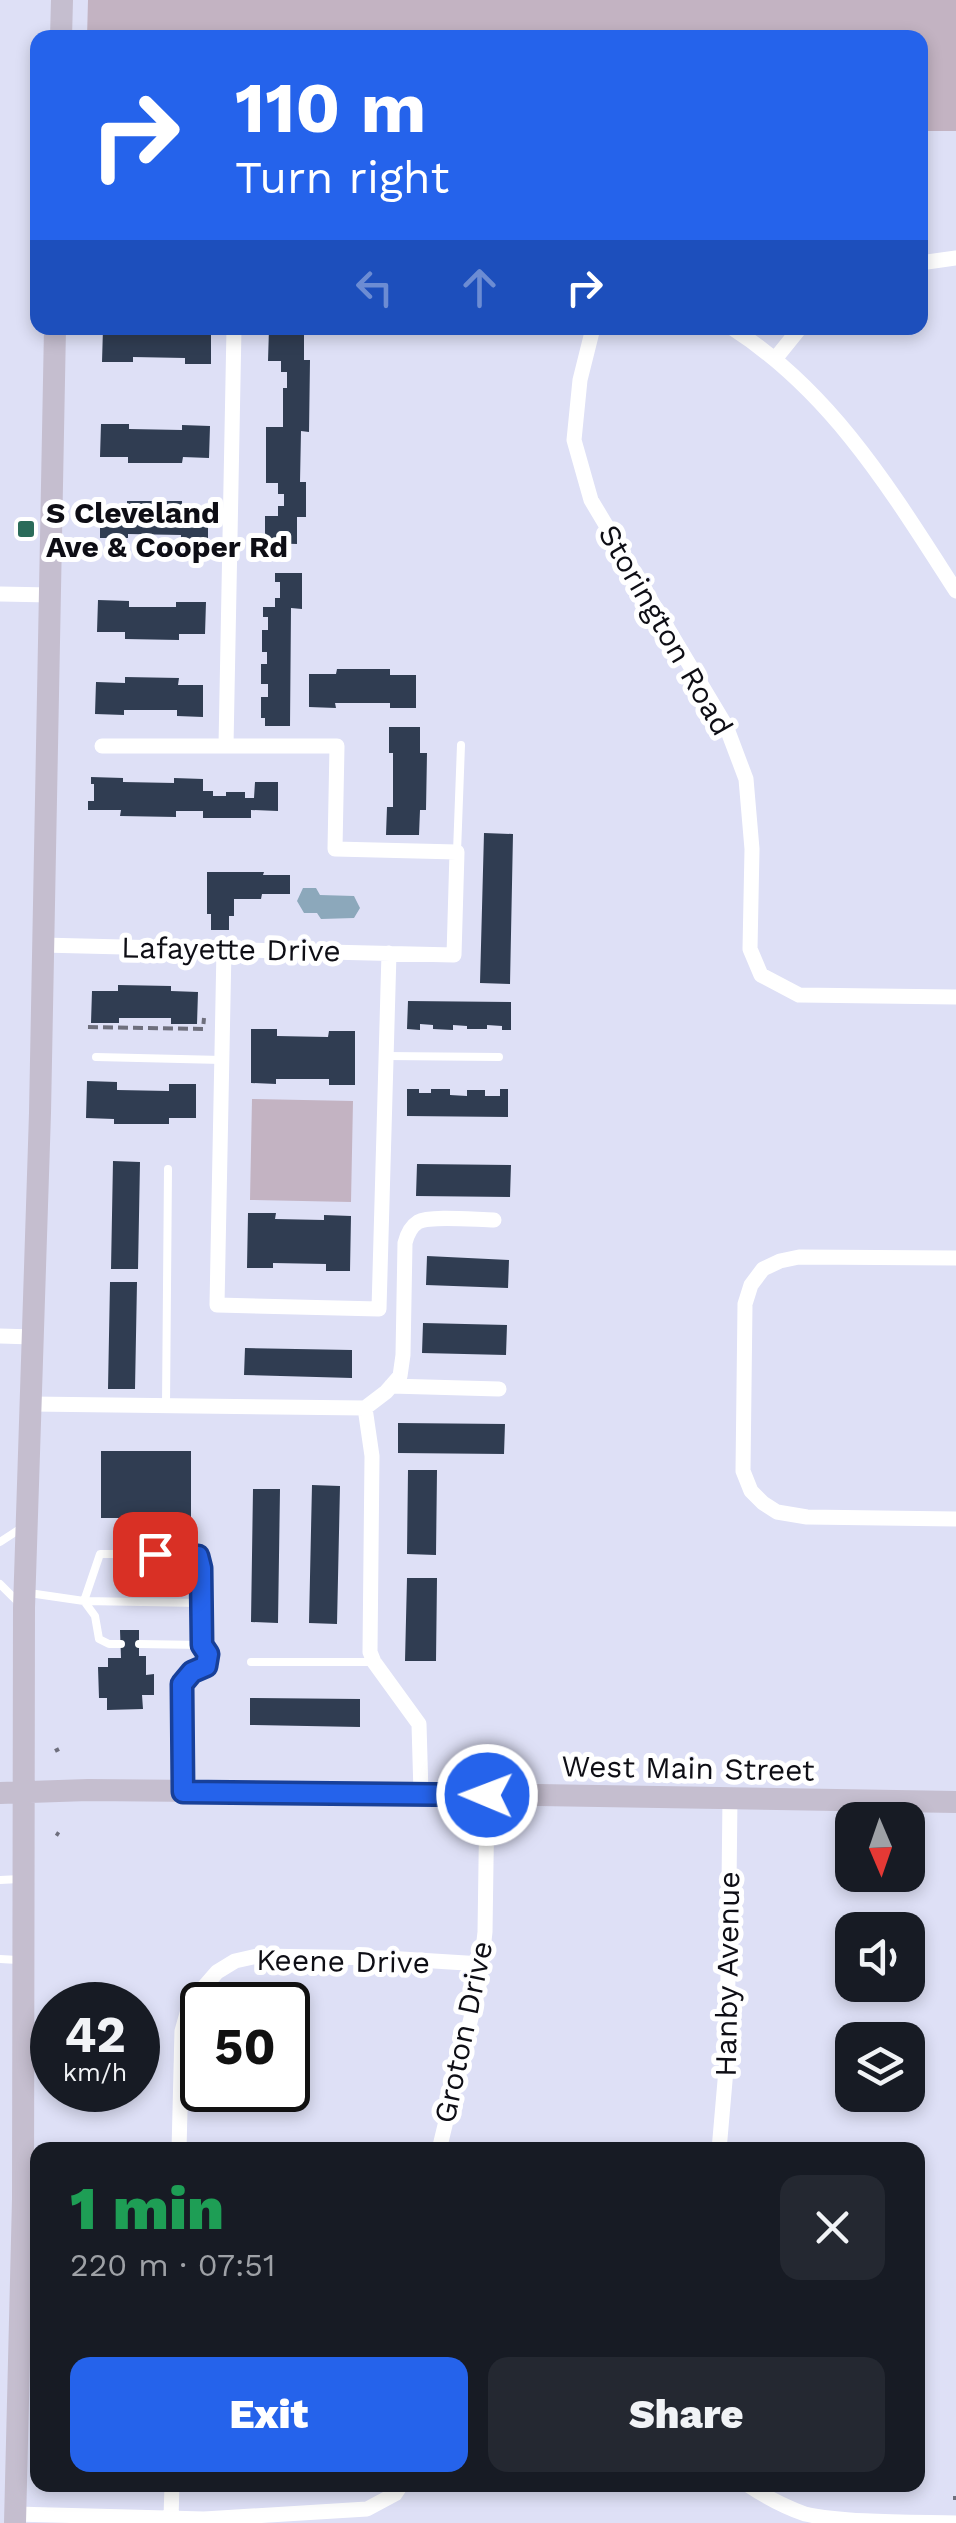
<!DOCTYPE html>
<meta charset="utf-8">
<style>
body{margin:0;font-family:"Work Sans",sans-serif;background:#242831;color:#f1f3f6;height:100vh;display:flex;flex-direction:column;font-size:38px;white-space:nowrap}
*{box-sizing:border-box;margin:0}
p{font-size:32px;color:#9ea1a6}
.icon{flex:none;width:55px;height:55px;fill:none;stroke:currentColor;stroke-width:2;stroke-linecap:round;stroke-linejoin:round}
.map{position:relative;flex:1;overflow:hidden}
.details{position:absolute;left:30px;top:2142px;width:895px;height:350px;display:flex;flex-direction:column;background:#171b24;border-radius:20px;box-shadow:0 5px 15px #0003}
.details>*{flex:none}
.hud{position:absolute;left:30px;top:30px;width:898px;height:305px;border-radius:20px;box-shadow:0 5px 15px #0003;background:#2563eb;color:#fff;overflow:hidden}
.needle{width:65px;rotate:178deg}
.tools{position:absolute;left:835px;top:1802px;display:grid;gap:20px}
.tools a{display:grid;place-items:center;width:90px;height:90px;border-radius:20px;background:#171b24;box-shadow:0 5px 15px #0003;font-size:50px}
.speed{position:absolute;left:30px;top:1982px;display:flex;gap:20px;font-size:50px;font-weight:700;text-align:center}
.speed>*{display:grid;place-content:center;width:130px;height:130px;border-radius:50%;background:#171b24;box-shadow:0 5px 15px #0003;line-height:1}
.speed small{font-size:25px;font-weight:400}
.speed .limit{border:5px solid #111;border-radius:15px;background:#fff;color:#111}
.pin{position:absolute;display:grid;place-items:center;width:85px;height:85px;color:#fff;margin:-42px;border-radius:20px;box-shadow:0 5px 15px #0006}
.me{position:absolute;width:110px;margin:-55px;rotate:271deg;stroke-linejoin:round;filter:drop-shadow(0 0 8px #0008)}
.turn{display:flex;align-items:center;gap:35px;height:210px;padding:0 40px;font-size:45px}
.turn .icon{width:130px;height:130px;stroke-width:2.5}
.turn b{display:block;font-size:70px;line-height:85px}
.lanes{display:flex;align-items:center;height:95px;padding:0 40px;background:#0003;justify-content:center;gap:50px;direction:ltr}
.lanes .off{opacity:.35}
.round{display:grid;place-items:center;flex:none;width:105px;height:105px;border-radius:20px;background:#242831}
.summary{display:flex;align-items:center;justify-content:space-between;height:170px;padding:0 40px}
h1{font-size:60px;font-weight:800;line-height:75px;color:#1e9e55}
.button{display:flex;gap:20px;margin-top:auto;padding:20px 40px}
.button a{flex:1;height:115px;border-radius:20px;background:#2563eb;color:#fff;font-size:40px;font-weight:800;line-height:115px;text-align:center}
.button a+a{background:#242831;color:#f1f3f6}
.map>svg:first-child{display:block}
.green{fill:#c3b3c2}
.water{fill:#8ca8bb}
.building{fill:#303d52}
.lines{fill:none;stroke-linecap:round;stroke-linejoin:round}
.path{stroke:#6e6f7d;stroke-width:4;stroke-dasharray:10 5;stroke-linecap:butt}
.service{stroke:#fff;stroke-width:8}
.minor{stroke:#fff;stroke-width:15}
.secondary{stroke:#c5becf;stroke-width:22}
.route-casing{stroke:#184099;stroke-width:25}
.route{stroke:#2563eb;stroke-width:18}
.poi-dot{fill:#2a6b5a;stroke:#fff;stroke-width:4}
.labels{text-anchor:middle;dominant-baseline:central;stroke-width:10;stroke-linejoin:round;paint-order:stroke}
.poi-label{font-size:30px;font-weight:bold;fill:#0e0e15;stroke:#fff;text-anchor:start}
.street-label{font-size:30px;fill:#0e0e15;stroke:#fff}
</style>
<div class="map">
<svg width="956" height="2523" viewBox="0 0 956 2523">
<rect width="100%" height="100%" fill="#dee0f6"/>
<path class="green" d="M 88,0 L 956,0 L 956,131 L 920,131 L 920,38 L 87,38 Z
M 252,1099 L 353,1101 L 351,1202 L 250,1200 Z"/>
<path class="water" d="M 303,888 L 316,888 L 320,895 L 354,896 L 360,908 L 354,918 L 321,919 L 317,913 L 304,913 L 297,901 Z"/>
<path class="building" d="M 103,328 L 184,328 L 184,331 L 211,332 L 211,364 L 185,364 L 185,358 L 133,357 L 133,362 L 102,362 Z
M 269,328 L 304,328 L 304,360 L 310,360 L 309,432 L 301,431 L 300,482 L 306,482 L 306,517 L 297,517 L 297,544 L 265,543 L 265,516 L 278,516 L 278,506 L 284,506 L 284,494 L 278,494 L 278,483 L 266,483 L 266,427 L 283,427 L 283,388 L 287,388 L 287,372 L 281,372 L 281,361 L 268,361 Z
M 101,424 L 129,424 L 129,429 L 182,430 L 182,425 L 210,426 L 209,458 L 183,457 L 182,463 L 128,463 L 128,457 L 100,457 Z
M 127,501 L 182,501 L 182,508 L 208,508 L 208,540 L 181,540 L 181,535 L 128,534 L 128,538 L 100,538 L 100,505 L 127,505 Z
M 275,573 L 302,573 L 302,609 L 291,608 L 290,726 L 265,726 L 265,718 L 261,718 L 261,697 L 268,697 L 268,684 L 261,684 L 261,664 L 267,664 L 267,652 L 262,652 L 262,630 L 268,630 L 268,617 L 263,617 L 263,607 L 275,607 L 275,598 L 280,598 L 280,582 L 275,582 Z
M 98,600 L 129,601 L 129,607 L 176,607 L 176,602 L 206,602 L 205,634 L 179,634 L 179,640 L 125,639 L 125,632 L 97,632 Z
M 337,669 L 390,669 L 390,675 L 416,675 L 416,708 L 390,708 L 390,703 L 335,703 L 336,708 L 309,707 L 309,674 L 336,674 Z
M 125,677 L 179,678 L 178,685 L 203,685 L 203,717 L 177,716 L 177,710 L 124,710 L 124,715 L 95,714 L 96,682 L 125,683 Z
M 389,727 L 420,727 L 420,753 L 427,753 L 426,810 L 420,810 L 419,835 L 386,835 L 387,807 L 393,807 L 393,753 L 389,753 Z
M 91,777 L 123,778 L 123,782 L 174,783 L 174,778 L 203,779 L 203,791 L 213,791 L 213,796 L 226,796 L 226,792 L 245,792 L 245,798 L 254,798 L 255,782 L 278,782 L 278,811 L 251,810 L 251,818 L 203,818 L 203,811 L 176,811 L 176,817 L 120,816 L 121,810 L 88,810 L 88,801 L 94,801 L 94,784 L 91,784 Z
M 484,833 L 513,834 L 510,984 L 480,983 Z
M 207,872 L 264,872 L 263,875 L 290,875 L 290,894 L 262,894 L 261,899 L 234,899 L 234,916 L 229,916 L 229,930 L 211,930 L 211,914 L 207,914 Z
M 118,985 L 171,986 L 171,991 L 198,992 L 197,1024 L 171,1024 L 171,1018 L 119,1018 L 119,1023 L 91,1023 L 92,991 L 118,991 Z
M 408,1001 L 511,1002 L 511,1030 L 502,1030 L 502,1026 L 487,1025 L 487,1029 L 467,1029 L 467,1026 L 453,1025 L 453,1030 L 433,1029 L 433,1025 L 420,1024 L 420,1030 L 407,1029 Z
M 251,1029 L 277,1029 L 277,1036 L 328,1037 L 329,1031 L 355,1031 L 355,1085 L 329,1085 L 329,1079 L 276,1079 L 276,1084 L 251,1083 Z
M 87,1081 L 117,1082 L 117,1090 L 169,1091 L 169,1084 L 196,1084 L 196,1118 L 169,1118 L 169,1124 L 114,1124 L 114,1119 L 86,1118 Z
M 407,1089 L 419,1089 L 419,1093 L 431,1093 L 431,1089 L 450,1089 L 450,1095 L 467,1096 L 467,1090 L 485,1090 L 485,1096 L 500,1096 L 500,1089 L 508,1089 L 508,1117 L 407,1116 Z
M 113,1161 L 140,1162 L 138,1269 L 111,1269 Z
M 417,1164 L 511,1165 L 510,1197 L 416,1196 Z
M 248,1213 L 276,1213 L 275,1219 L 324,1220 L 324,1215 L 351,1216 L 350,1271 L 326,1271 L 326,1264 L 273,1263 L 273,1268 L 247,1268 Z
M 427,1256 L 509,1260 L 508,1288 L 426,1285 Z
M 110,1282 L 137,1282 L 135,1389 L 108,1389 Z
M 423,1323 L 507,1325 L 506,1355 L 422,1353 Z
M 245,1348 L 352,1350 L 352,1378 L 244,1375 Z
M 398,1423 L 505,1424 L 504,1454 L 398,1453 Z
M 101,1451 L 191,1451 L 191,1518 L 101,1518 Z
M 408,1470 L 437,1470 L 436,1555 L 407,1554 Z
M 312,1485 L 340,1486 L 337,1624 L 309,1623 Z
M 253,1489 L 280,1489 L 278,1623 L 251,1622 Z
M 407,1578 L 437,1578 L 436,1661 L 405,1661 Z
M 120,1630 L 139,1630 L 139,1656 L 146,1656 L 146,1675 L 154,1674 L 154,1695 L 142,1695 L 143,1709 L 107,1710 L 107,1698 L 99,1698 L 98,1667 L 108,1667 L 108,1658 L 121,1658 Z
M 250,1698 L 360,1699 L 360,1727 L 250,1725 Z"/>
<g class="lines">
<path class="path" d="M 88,1027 L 203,1029 L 204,1018
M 55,1751 L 59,1749
M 56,1833 L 59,1835
M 953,2498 L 956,2498"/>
<path class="service" d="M 457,852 L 461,745
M 386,1056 L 499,1057
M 96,1057 L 222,1060
M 166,1406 L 168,1169
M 0,1542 L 23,1527
M 0,1584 L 18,1602
M 29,1593 L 84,1601 L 95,1616 L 99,1639 L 109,1644 L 121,1644
M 201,1603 L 84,1601 L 100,1554 L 183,1554 L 198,1556 L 201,1567 L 202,1645
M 139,1644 L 202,1645 L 208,1654 L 206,1666 L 192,1672 L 182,1684 L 183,1788
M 251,1662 L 374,1662
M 0,1880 L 20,1879
M 0,1959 L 18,1960"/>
<path class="minor" d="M 920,263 L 956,258
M 593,328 L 580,380 L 574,440 L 591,500 L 726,726 L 746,779 L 752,849 L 750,949 L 761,975 L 799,995 L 956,997
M 732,328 C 833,393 892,492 956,591
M 775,359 L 800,328
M 0,594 L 51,595
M 226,746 L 234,328
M 42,945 L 454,955 L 457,852 L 335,849 L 337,746 L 102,746
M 224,949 L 217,1305 L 379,1309 L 389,953
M 956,1258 L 799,1257 L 780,1261 L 763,1269 L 751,1285 L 745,1304 L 743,1471 L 751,1491 L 763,1503 L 777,1512 L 807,1517 L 956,1519
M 0,1336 L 33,1337
M 391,1386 L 499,1389
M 31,1404 L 365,1408
M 365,1408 L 372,1456 L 370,1652 L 374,1662 L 419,1724 L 421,1793
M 365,1408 L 386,1392 L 400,1376 L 403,1355 L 405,1243 C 407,1235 410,1227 418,1222 C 430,1215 478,1220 494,1220
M 179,2150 L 182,2031 L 190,2003 L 217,1972 L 235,1961 L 257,1956 L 386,1958 L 482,1964
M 439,2150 L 479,1985 L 485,1932 L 487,1795
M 719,2150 L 727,2058 L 730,1798
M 748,2485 C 766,2497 785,2507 805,2514 C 846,2523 912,2522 956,2523
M 15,2514 L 204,2519 L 367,2509 L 395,2494 L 401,2485
M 171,2518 L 172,2485"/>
<path class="secondary" d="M 61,38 L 62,0
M 0,1793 L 88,1790 L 421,1793 L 956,1802
M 15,2523 L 23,2199 L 24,1608 L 40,1113 L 55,328"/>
</g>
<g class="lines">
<defs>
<path id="route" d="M 155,1554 L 198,1556 L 201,1568 L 202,1645 L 208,1654 L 206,1666 L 192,1672 L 182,1684 L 183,1792 L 487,1795"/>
</defs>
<use href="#route" class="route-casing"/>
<use href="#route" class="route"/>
</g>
<rect class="poi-dot" x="16" y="519" width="20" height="20" rx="5"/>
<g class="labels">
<g class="poi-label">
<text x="46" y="512">S Cleveland<tspan x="46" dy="34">Ave &amp; Cooper Rd</tspan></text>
</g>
<g class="street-label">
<text transform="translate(666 630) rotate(60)">Storington Road</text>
<text transform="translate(231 949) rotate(1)">Lafayette Drive</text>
<text transform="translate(688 1768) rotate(1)">West Main Street</text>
<text transform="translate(343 1961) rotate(1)">Keene Drive</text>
<text transform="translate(727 1974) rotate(-89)">Hanby Avenue</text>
<text transform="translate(463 2032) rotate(-78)">Groton Drive</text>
</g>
</g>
</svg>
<div class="tools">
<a><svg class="needle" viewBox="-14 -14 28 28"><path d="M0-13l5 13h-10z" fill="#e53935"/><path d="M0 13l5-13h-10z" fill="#9ea1a6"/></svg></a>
<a><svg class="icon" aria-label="sound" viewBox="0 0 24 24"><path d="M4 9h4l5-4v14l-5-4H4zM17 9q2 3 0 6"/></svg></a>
<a><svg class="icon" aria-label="layers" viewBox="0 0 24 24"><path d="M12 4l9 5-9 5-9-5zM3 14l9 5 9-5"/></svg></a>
</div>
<div class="speed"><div>42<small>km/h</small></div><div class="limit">50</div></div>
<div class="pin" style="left:155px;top:1554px;background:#d93025"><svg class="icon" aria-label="arrive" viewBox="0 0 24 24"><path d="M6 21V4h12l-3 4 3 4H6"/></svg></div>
<svg class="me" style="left:487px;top:1795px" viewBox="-20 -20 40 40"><circle r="17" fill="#2563eb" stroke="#fff" stroke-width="3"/><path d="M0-11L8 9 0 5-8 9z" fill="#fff"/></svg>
<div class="hud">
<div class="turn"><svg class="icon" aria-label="right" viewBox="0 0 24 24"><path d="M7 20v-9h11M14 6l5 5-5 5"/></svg><div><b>110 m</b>Turn right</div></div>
<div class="lanes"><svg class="icon off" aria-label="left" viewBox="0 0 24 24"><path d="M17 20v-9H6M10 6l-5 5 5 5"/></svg><svg class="icon off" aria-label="ahead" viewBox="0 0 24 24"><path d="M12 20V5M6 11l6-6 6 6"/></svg><svg class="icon" aria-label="right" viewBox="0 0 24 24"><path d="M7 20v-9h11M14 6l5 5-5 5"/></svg></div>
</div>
<section class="details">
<div class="summary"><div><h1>1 min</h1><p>220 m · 07:51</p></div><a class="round"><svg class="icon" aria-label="close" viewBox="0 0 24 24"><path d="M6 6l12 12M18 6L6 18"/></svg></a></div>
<div class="button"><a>Exit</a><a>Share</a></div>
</section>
</div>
